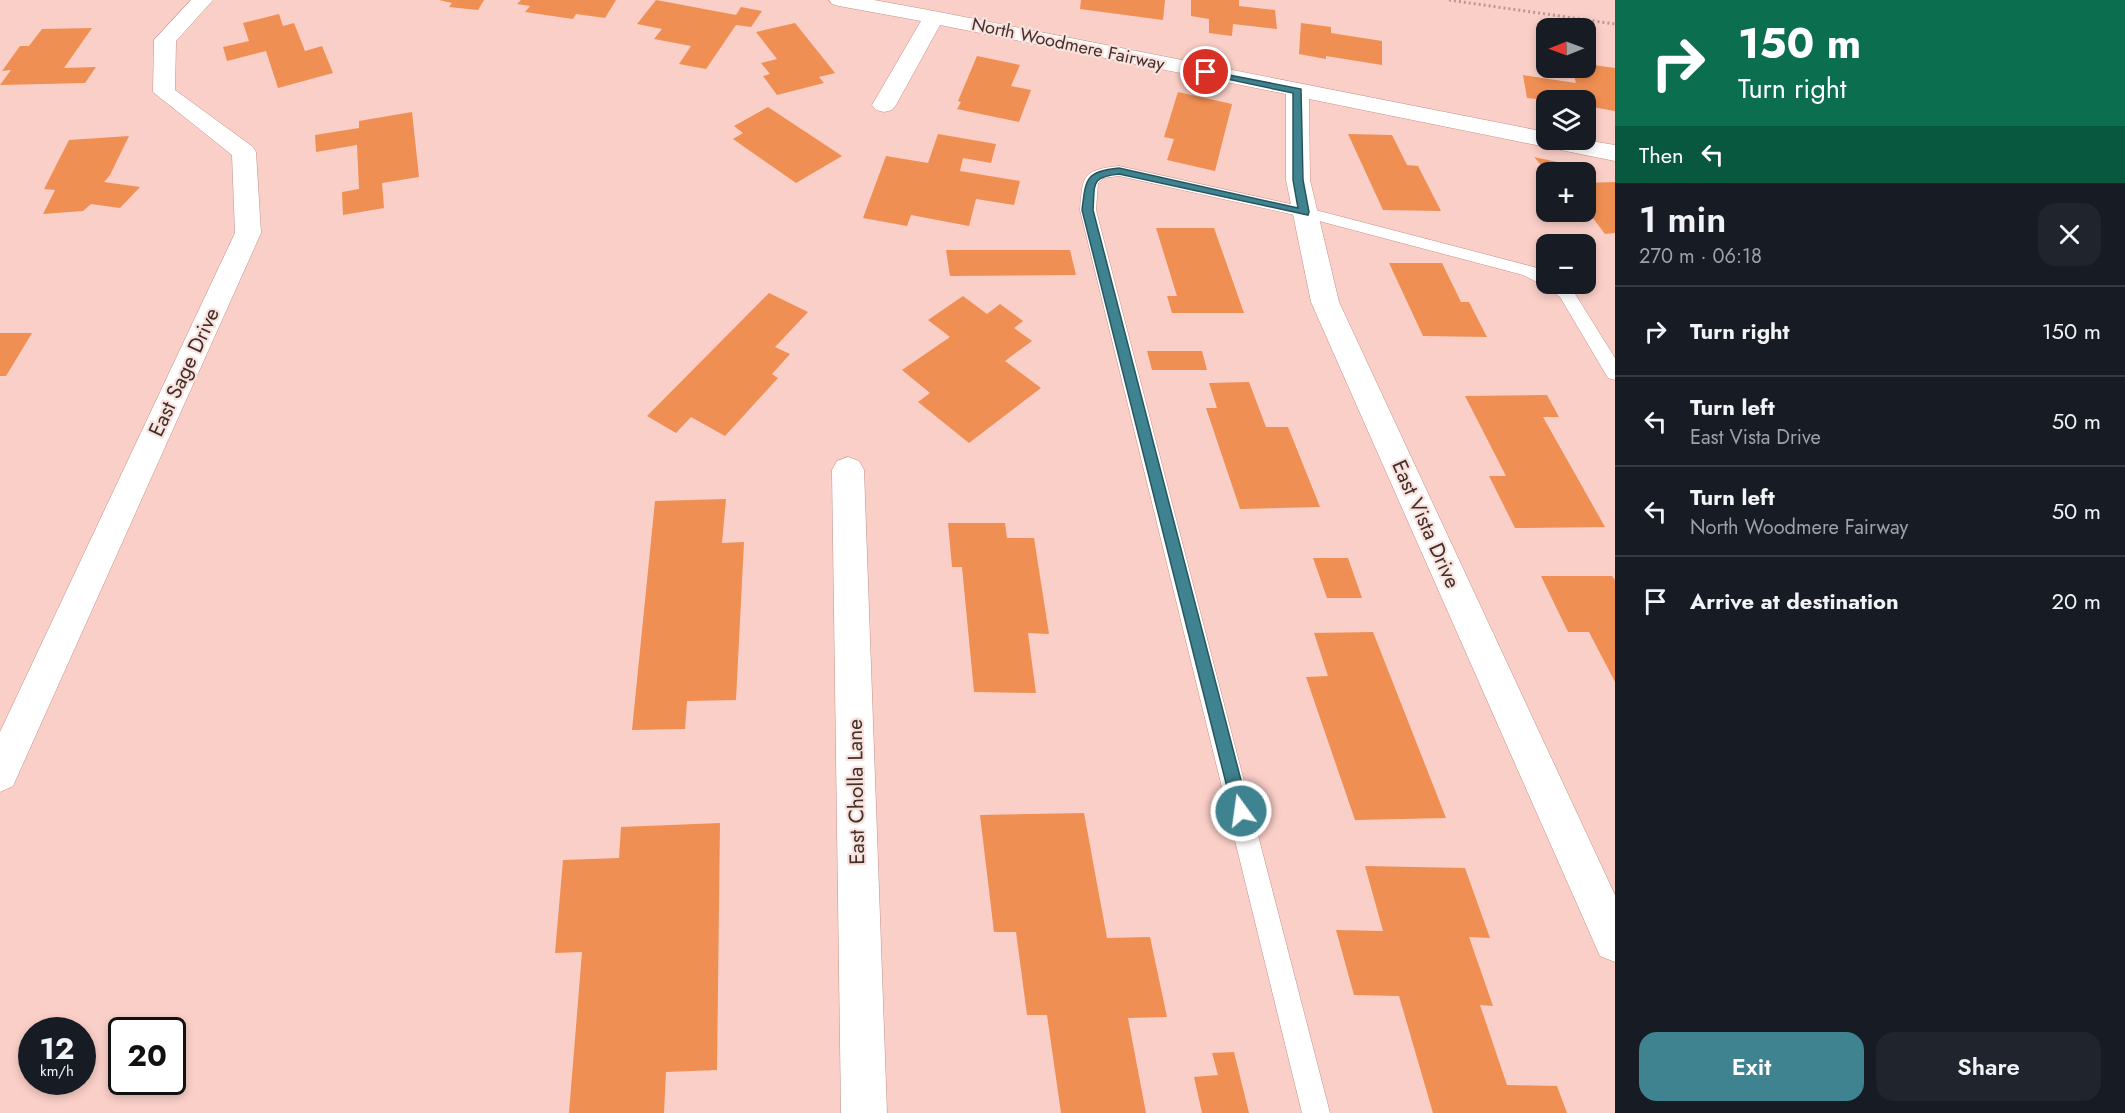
<!DOCTYPE html>
<meta charset="utf-8">
<style>
body{margin:0;font-family:Jost,sans-serif;background:#20242c;color:#f1f3f6;height:100vh;display:flex;flex-direction:column;font-size:22px;white-space:nowrap}
*{box-sizing:border-box;margin:0}
p{font-size:20px;color:#9ea1a6}
.icon{flex:none;width:33px;height:33px;fill:none;stroke:currentColor;stroke-width:2;stroke-linecap:round;stroke-linejoin:round}
.map{position:relative;flex:1;overflow:hidden}
.drawer{display:flex;flex-direction:column;background:#171b24;width:510px}
.drawer>*{flex:none}
.banner{background:#0b6e4f;color:#fff;overflow:hidden}
.needle{width:39px;rotate:269deg}
.controls{position:absolute;left:1536px;top:18px;display:grid;gap:12px}
.controls a{display:grid;place-items:center;width:60px;height:60px;border-radius:12px;background:#171b24;box-shadow:0 3px 9px #0003;font-size:30px}
.speed{position:absolute;left:18px;top:1017px;display:flex;gap:12px;font-size:30px;font-weight:700;text-align:center}
.speed>*{display:grid;place-content:center;width:78px;height:78px;border-radius:50%;background:#171b24;box-shadow:0 3px 9px #0003;line-height:1}
.speed small{font-size:15px;font-weight:400}
.speed .limit{border:3px solid #111;border-radius:9px;background:#fff;color:#111}
.pin{position:absolute;display:grid;place-items:center;width:51px;height:51px;color:#fff;margin:-26px;border:3px solid #fff;border-radius:50%;box-shadow:0 2px 6px #0007}
.me{position:absolute;width:66px;margin:-33px;rotate:346deg;stroke-linejoin:round;filter:drop-shadow(0 0 4px #0008)}
.turn{display:flex;align-items:center;gap:21px;height:126px;padding:0 24px;font-size:27px}
.turn .icon{width:78px;height:78px;stroke-width:2.5}
.turn b{display:block;font-size:42px;line-height:51px}
.then{display:flex;align-items:center;height:57px;padding:0 24px;background:#0003;gap:12px;font-size:22px}
.round{display:grid;place-items:center;flex:none;width:63px;height:63px;border-radius:18px;background:#20242c}
.head{display:flex;align-items:center;justify-content:space-between;height:102px;padding:0 24px}
h1{font-size:36px;font-weight:600;line-height:45px}
.cta{display:flex;gap:12px;margin-top:auto;padding:12px 24px}
.cta a{flex:1;height:69px;border-radius:18px;background:#3e838f;color:#fff;font-size:24px;font-weight:600;line-height:69px;text-align:center}
.cta a+a{background:#20242c;color:#f1f3f6}
ul{padding:0;list-style:none}
li{display:flex;align-items:center;gap:18px;height:90px;padding:0 24px;border-top:2px solid #363941}
li div{flex:1}
li b{display:block;font-size:22px}
li em{font-style:normal}
main{display:flex;flex:1;min-height:0}
.map>svg:first-child{display:block}
.building{fill:#f08f53}
.lines{fill:none;stroke-linecap:round;stroke-linejoin:round}
.service-casing{stroke:#c39188;stroke-width:1}
.minor-casing{stroke:#c39188;stroke-width:1}
.path{stroke:#bb9891;stroke-width:3;stroke-dasharray:2 3;stroke-linecap:butt}
.service{fill:#fff;fill-rule:evenodd}
.minor{fill:#fff;fill-rule:evenodd}
.route{fill:#3e838f;stroke:#28555d;stroke-width:1.5}
.labels{text-anchor:middle;dominant-baseline:central;stroke-width:4.5;stroke-linejoin:round;paint-order:stroke}
.far-street-label{font-size:18px;fill:#442f2b;stroke:#f8e2de}
.street-label{font-size:21px;fill:#442f2b;stroke:#f8e2de}
</style>
<main>
<div class="map">
<svg width="1615" height="1113" viewBox="0 0 1615 1113">
<rect width="100%" height="100%" fill="#facfc7"/>
<path class="building" d="M 439,0 L 484,0 L 478,10 L 449,7 L 452,3 Z
M 521,0 L 616,0 L 605,18 L 576,14 L 573,19 L 525,12 L 530,6 L 517,4 Z
M 656,0 L 736,15 L 741,7 L 762,11 L 751,27 L 736,25 L 706,69 L 679,64 L 691,46 L 654,39 L 662,29 L 637,24 Z
M 1081,0 L 1165,0 L 1163,20 L 1080,9 Z
M 1191,0 L 1239,0 L 1239,6 L 1275,10 L 1277,29 L 1233,24 L 1232,36 L 1209,33 L 1209,19 L 1191,16 Z
M 279,14 L 283,26 L 294,23 L 305,51 L 322,46 L 333,73 L 278,88 L 266,51 L 227,61 L 223,47 L 249,41 L 243,23 Z
M 795,23 L 835,73 L 819,77 L 824,83 L 777,95 L 763,76 L 770,74 L 761,63 L 777,59 L 756,32 Z
M 1301,23 L 1331,27 L 1331,33 L 1382,41 L 1382,65 L 1326,56 L 1326,59 L 1299,54 Z
M 92,28 L 64,68 L 96,67 L 85,83 L 0,85 L 11,70 L 2,71 L 20,46 L 29,46 L 42,29 Z
M 977,56 L 1020,65 L 1011,86 L 1031,90 L 1019,122 L 957,109 L 961,102 L 958,101 Z
M 1586,64 L 1615,68 L 1615,111 L 1586,106 L 1586,100 L 1546,100 L 1527,98 L 1523,75 L 1576,83 L 1572,68 L 1586,68 Z
M 1178,92 L 1232,104 L 1215,171 L 1167,160 L 1174,139 L 1164,137 Z
M 768,107 L 842,156 L 796,183 L 733,139 L 743,133 L 734,126 Z
M 412,112 L 419,177 L 382,183 L 384,208 L 343,215 L 342,192 L 359,189 L 357,145 L 316,152 L 315,135 L 359,128 L 359,121 Z
M 938,134 L 996,144 L 991,163 L 963,158 L 960,171 L 1020,181 L 1014,205 L 976,199 L 969,226 L 911,215 L 907,226 L 863,218 L 886,156 L 928,163 Z
M 1348,134 L 1392,135 L 1407,165 L 1418,166 L 1441,211 L 1383,210 Z
M 129,136 L 110,175 L 104,182 L 140,187 L 120,208 L 91,204 L 83,211 L 43,214 L 55,190 L 44,189 L 69,140 Z
M 1534,157 L 1567,164 L 1574,172 L 1547,172 Z
M 1615,182 L 1615,233 L 1605,234 L 1586,209 L 1586,183 Z
M 1156,228 L 1214,228 L 1244,313 L 1172,313 L 1167,296 L 1177,296 Z
M 946,250 L 1070,250 L 1076,275 L 950,276 Z
M 1389,263 L 1442,263 L 1461,302 L 1469,302 L 1487,337 L 1423,336 Z
M 769,293 L 808,312 L 775,347 L 790,354 L 772,374 L 778,378 L 725,436 L 691,417 L 676,433 L 647,416 Z
M 963,296 L 987,314 L 1000,304 L 1023,321 L 1014,328 L 1032,341 L 1005,361 L 1041,388 L 969,443 L 918,402 L 930,393 L 902,370 L 950,337 L 928,320 Z
M 0,333 L 32,333 L 6,376 L 0,376 Z
M 1147,351 L 1202,351 L 1207,370 L 1152,370 Z
M 1249,382 L 1266,427 L 1288,427 L 1320,507 L 1240,509 L 1206,408 L 1217,408 L 1209,383 Z
M 1547,395 L 1559,417 L 1543,417 L 1605,527 L 1515,528 L 1489,476 L 1506,476 L 1465,396 Z
M 726,499 L 722,543 L 744,542 L 736,700 L 687,701 L 685,729 L 632,730 L 655,501 Z
M 948,523 L 1005,523 L 1007,538 L 1034,538 L 1049,634 L 1028,633 L 1036,693 L 974,692 L 962,567 L 952,567 Z
M 1313,558 L 1348,558 L 1362,598 L 1327,598 Z
M 1541,576 L 1612,576 L 1615,580 L 1615,682 L 1589,632 L 1568,632 Z
M 1373,632 L 1446,818 L 1355,820 L 1306,677 L 1328,676 L 1314,633 Z
M 1084,813 L 1107,938 L 1150,937 L 1167,1017 L 1128,1018 L 1146,1113 L 1061,1113 L 1047,1015 L 1027,1015 L 1016,932 L 994,932 L 980,815 Z
M 720,823 L 717,1070 L 666,1072 L 664,1113 L 569,1113 L 582,952 L 555,953 L 563,860 L 619,858 L 621,827 Z
M 1365,866 L 1465,868 L 1490,938 L 1469,937 L 1493,1006 L 1480,1005 L 1507,1085 L 1557,1086 L 1567,1113 L 1433,1113 L 1399,996 L 1354,995 L 1336,930 L 1383,931 Z
M 1234,1052 L 1249,1113 L 1202,1113 L 1194,1077 L 1218,1075 L 1212,1053 Z"/>
<g class="lines">
<defs>
<path id="service" d="M 1119,166 L 1304,207 L 1534,267 L 1546,273 L 1546,284 L 1565,284 L 1572,289 L 1615,358 L 1615,380 L 1608,378 L 1560,297 L 1545,286 L 1523,275 L 1304,217 L 1119,176 L 1104,178 L 1098,183 L 1096,210 L 1330,1113 L 1302,1113 L 1080,210 C 1083,175 1082,170 1119,166 Z"/>
<path id="minor" d="M 191,0 L 213,0 L 176,41 L 175,90 L 253,147 L 256,152 L 261,233 L 13,786 L 0,792 L 0,732 L 235,233 L 232,155 L 153,92 L 154,40 Z
M 829,0 L 874,0 L 934,11 L 1546,132 L 1546,140 L 1585,140 L 1615,145 L 1615,161 L 1309,99 L 1310,180 L 1339,302 L 1615,895 L 1615,962 L 1600,956 L 1311,302 L 1286,180 L 1286,94 L 940,25 L 896,105 L 892,110 L 884,112 L 876,110 L 872,105 L 921,21 L 839,6 L 832,4 Z
M 848,457 L 859,461 L 864,470 L 887,1113 L 841,1113 L 832,470 L 837,461 Z"/>
</defs>
<use href="#service" class="service-casing"/>
<use href="#minor" class="minor-casing"/>
<path class="path" d="M 1449,0 L 1615,24"/>
<use href="#service" class="service"/>
<use href="#minor" class="minor"/>
</g>
<path class="route" d="M 1203,70 L 1301,89 L 1303,180 L 1309,212 L 1308,215 L 1119,174 C 1090,177 1095,184 1093,210 L 1249,811 L 1246,817 L 1241,819 L 1235,817 L 1233,811 L 1082,210 C 1086,178 1085,172 1119,168 L 1298,208 L 1293,180 L 1293,93 L 1203,74 Z"/>
<g class="labels">
<g class="far-street-label">
<text transform="translate(1068 44) rotate(12)">North Woodmere Fairway</text>
</g>
<g class="street-label">
<text transform="translate(184 372) rotate(-65)">East Sage Drive</text>
<text transform="translate(1426 524) rotate(66)">East Vista Drive</text>
<text transform="translate(856 792) rotate(-91)">East Cholla Lane</text>
</g>
</g>
</svg>
<div class="controls">
<a><svg class="needle" viewBox="-14 -14 28 28"><path d="M0-13l5 13h-10z" fill="#e53935"/><path d="M0 13l5-13h-10z" fill="#9ea1a6"/></svg></a>
<a><svg class="icon" aria-label="layers" viewBox="0 0 24 24"><path d="M12 4l9 5-9 5-9-5zM3 14l9 5 9-5"/></svg></a>
<a>+</a>
<a>−</a>
</div>
<div class="speed"><div>12<small>km/h</small></div><div class="limit">20</div></div>
<div class="pin" style="left:1206px;top:72px;background:#d93025"><svg class="icon" aria-label="arrive" viewBox="0 0 24 24"><path d="M6 21V4h12l-3 4 3 4H6"/></svg></div>
<svg class="me" style="left:1241px;top:811px" viewBox="-20 -20 40 40"><circle r="17" fill="#3e838f" stroke="#fff" stroke-width="3"/><path d="M0-11L8 9 0 5-8 9z" fill="#fff"/></svg>
</div>
<section class="drawer">
<div class="banner">
<div class="turn"><svg class="icon" aria-label="right" viewBox="0 0 24 24"><path d="M7 20v-9h11M14 6l5 5-5 5"/></svg><div><b>150 m</b>Turn right</div></div>
<div class="then">Then<svg class="icon" aria-label="left" viewBox="0 0 24 24"><path d="M17 20v-9H6M10 6l-5 5 5 5"/></svg></div>
</div>
<div class="head"><div><h1>1 min</h1><p>270 m · 06:18</p></div><a class="round"><svg class="icon" aria-label="close" viewBox="0 0 24 24"><path d="M6 6l12 12M18 6L6 18"/></svg></a></div>
<ul>
<li><svg class="icon" aria-label="right" viewBox="0 0 24 24"><path d="M7 20v-9h11M14 6l5 5-5 5"/></svg><div><b>Turn right</b></div><em>150 m</em></li>
<li><svg class="icon" aria-label="left" viewBox="0 0 24 24"><path d="M17 20v-9H6M10 6l-5 5 5 5"/></svg><div><b>Turn left</b><p>East Vista Drive</p></div><em>50 m</em></li>
<li><svg class="icon" aria-label="left" viewBox="0 0 24 24"><path d="M17 20v-9H6M10 6l-5 5 5 5"/></svg><div><b>Turn left</b><p>North Woodmere Fairway</p></div><em>50 m</em></li>
<li><svg class="icon" aria-label="arrive" viewBox="0 0 24 24"><path d="M6 21V4h12l-3 4 3 4H6"/></svg><div><b>Arrive at destination</b></div><em>20 m</em></li>
</ul>
<div class="cta"><a>Exit</a><a>Share</a></div>
</section>
</main>
